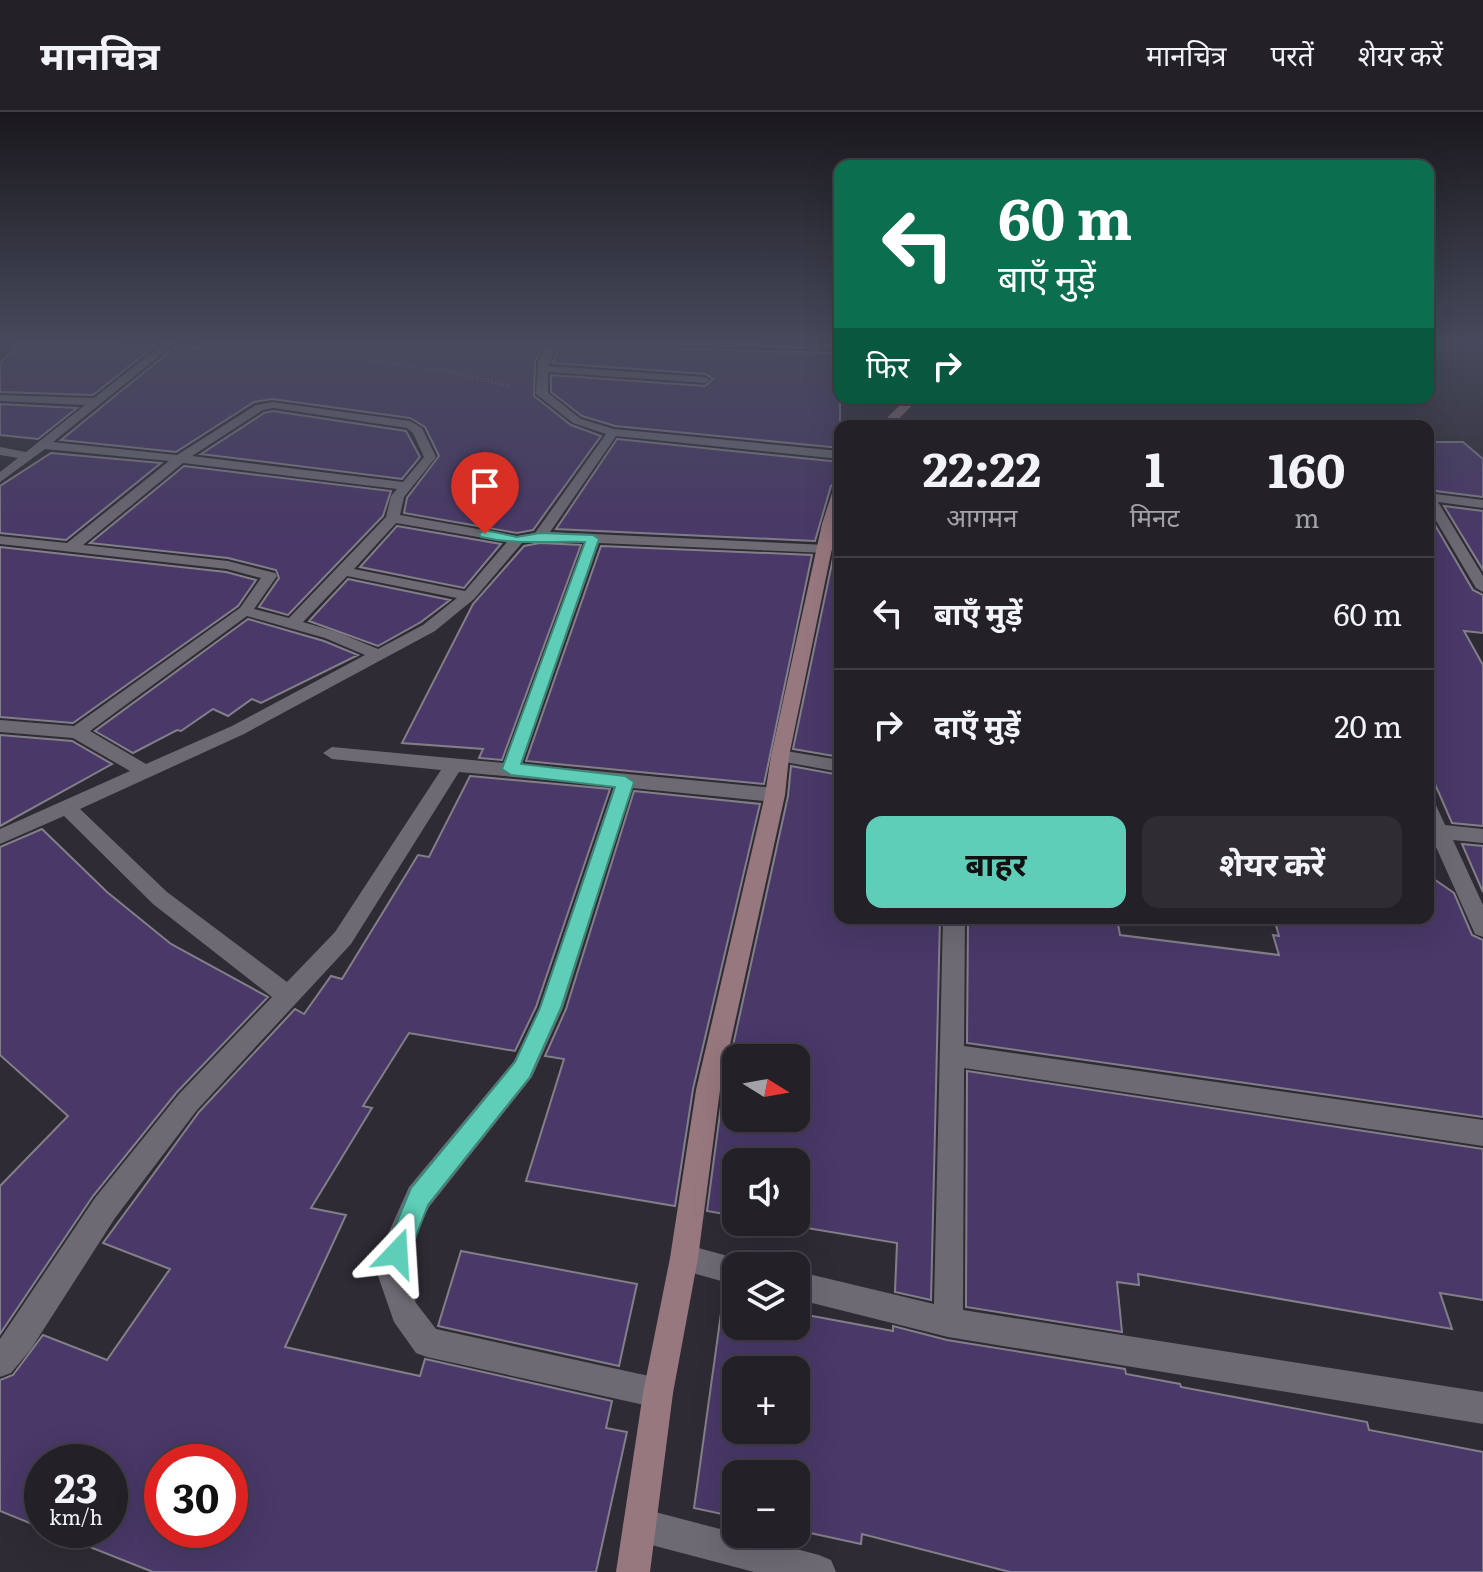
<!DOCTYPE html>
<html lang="hi">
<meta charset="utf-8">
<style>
body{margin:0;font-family:Literata,"Noto Sans Devanagari",serif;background:#2f2d33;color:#f1f3f6;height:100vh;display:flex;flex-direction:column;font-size:30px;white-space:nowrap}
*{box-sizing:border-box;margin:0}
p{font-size:26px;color:#a3a3a7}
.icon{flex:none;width:44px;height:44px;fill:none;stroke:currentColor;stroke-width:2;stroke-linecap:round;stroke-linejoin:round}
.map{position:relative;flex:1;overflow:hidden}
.panel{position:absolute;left:834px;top:308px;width:600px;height:504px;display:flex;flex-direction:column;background:#232027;border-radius:16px;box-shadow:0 8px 32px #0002,0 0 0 2px #403e44}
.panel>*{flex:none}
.guide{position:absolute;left:834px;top:48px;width:600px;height:244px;border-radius:16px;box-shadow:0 8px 32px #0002,0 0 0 2px #403e44;background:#0b6e4f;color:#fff;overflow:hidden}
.needle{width:52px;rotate:101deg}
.tools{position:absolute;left:722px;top:932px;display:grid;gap:16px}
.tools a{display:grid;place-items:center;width:88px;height:88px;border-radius:16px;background:#232027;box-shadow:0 8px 32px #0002,0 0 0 2px #403e44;font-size:40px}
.speed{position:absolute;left:24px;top:1332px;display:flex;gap:16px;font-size:40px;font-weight:700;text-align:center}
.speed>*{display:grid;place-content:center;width:104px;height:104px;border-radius:50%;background:#232027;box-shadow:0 8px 32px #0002,0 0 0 2px #403e44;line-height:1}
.speed small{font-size:20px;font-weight:400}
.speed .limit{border:12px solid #d22;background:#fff;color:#111}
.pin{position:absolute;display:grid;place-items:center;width:68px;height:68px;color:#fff;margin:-82px -34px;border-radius:50% 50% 50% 0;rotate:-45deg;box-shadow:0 0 8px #0007}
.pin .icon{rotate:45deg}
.me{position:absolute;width:88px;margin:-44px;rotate:20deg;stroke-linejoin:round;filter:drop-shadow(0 0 6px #0008)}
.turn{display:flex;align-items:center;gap:28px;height:168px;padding:0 32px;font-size:36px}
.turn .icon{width:104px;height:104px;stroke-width:2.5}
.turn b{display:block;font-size:56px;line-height:68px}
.then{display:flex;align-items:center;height:76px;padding:0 32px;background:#0003;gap:16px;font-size:30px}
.eta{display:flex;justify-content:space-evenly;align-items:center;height:136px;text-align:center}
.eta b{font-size:48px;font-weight:700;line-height:56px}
.action{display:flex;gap:16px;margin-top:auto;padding:16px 32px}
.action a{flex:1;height:92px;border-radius:16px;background:#5eceb8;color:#111;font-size:32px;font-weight:700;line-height:92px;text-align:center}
.action a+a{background:#2f2d33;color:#f1f3f6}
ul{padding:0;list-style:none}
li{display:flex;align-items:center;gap:24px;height:112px;padding:0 32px;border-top:2px solid #403e44}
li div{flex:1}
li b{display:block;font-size:30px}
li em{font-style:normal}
header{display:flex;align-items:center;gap:48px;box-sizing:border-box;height:112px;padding:0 40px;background:#232027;border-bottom:2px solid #403e44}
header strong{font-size:38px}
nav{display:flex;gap:44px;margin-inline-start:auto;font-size:28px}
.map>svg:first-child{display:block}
.building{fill:#493868;stroke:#827f89;stroke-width:2;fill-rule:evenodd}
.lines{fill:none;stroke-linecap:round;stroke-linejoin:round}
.path{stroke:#76737a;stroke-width:3;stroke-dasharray:1 3;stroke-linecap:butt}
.street{fill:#6e6a74;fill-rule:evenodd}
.secondary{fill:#98787f;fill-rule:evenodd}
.route{fill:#5eceb8;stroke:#3d8678;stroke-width:2}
</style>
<header>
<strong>मानचित्र</strong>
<nav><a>मानचित्र</a><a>परतें</a><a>शेयर करें</a></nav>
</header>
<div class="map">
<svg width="1483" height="1460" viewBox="0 0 1483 1460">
<rect width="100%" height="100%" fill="#2f2b34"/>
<path class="building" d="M 23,229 L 61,229 L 155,234 L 93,283 L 0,280 L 0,251 Z
M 208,229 L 546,229 L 535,250 L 534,284 L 571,313 L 601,324 L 533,418 L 517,421 L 404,401 L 407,386 L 439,344 L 425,315 L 410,306 L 272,287 L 254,290 L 176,340 L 61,328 L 175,235 L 199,236 Z
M 562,229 L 614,229 L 622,235 L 833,241 L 833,269 L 840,269 L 840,336 L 615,314 L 582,304 L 551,280 L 551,263 L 705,274 L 713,267 L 705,262 L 552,251 Z
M 0,292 L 77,296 L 38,327 L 0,323 Z
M 273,299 L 406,319 L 420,345 L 402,367 L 201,342 L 264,301 Z
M 617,327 L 840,350 L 840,368 L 831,374 L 815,429 L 556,417 Z
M 1428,330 L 1463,330 L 1483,347 L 1483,385 L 1428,378 Z
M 51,341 L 161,351 L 66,428 L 0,421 L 0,374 Z
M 184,354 L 391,379 L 383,404 L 288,503 L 259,495 L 279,466 L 276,458 L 228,446 L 90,431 Z
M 1444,394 L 1483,399 L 1483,458 Z
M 1428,401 L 1473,478 L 1483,483 L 1483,521 L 1464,519 L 1483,553 L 1483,714 L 1452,711 L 1428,656 Z
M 840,413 L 840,645 L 793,637 Z
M 397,414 L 501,432 L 464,476 L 360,455 Z
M 540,431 L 581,433 L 502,648 L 479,646 L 483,637 L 402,631 L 473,492 L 524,434 Z
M 601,434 L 812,443 L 764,672 L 526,649 Z
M 0,435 L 226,460 L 256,468 L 238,494 L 73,611 L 0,605 Z
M 348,467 L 450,488 L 421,510 L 378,534 L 309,509 Z
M 248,507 L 324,529 L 358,543 L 261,591 L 252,587 L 228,604 L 213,597 L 181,619 L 177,618 L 133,641 L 95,619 Z
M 0,623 L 72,629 L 112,652 L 0,714 Z
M 791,654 L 840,663 L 840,806 L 940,806 L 931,1188 L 895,1180 L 897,1131 L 771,1110 L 796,1110 L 796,1050 L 736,1050 L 736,1104 L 707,1099 L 723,979 L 788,684 ZM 736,946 L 796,946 L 796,1006 L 736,1006 Z
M 470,664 L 610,677 L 536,895 L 515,939 L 409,921 L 363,994 L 372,996 L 311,1096 L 346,1103 L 285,1235 L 420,1264 L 425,1247 L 612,1289 L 606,1316 L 627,1320 L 596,1460 L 153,1460 L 47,1418 L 110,1418 L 110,1350 L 42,1350 L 42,1416 L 0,1399 L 0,1268 L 13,1263 L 43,1223 L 107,1248 L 170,1157 L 103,1131 L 199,1000 L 295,897 L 304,902 L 331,864 L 342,867 L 418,743 L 429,745 ZM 162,1350 L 230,1350 L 230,1418 L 162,1418 Z
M 634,679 L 760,692 L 693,977 L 675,1094 L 526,1069 L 564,947 L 545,944 L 566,897 Z
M 42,717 L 107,780 L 171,832 L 268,885 L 177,980 L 93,1084 L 0,1222 L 0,1074 L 68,1004 L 0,943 L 0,735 Z
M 1462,732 L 1483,734 L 1483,780 Z
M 1428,763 L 1454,781 L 1472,823 L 1483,828 L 1483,1005 L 967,931 L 968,806 L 1117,806 L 1120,823 L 1279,843 L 1273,823 L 1279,824 L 1274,806 L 1428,806 Z
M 967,959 L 1483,1037 L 1483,1188 L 1440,1181 L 1452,1217 L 1138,1162 L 1139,1173 L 1117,1170 L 1122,1220 L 966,1195 Z
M 461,1139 L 637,1172 L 619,1254 L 438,1214 Z
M 723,1187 L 736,1190 L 736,1214 L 796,1214 L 796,1201 L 893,1219 L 893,1214 L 947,1228 L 1125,1257 L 1126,1262 L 1180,1272 L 1181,1275 L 1367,1310 L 1369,1318 L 1483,1340 L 1483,1460 L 1010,1460 L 862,1422 L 861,1432 L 796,1418 L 796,1362 L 736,1362 L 736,1405 L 694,1396 ZM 736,1258 L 796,1258 L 796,1318 L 736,1318 Z"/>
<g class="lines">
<path class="path" d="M 368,229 L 359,240 L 370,249 L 446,259 L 510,274"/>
<path class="street" d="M 166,229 L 178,229 L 53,330 L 177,343 L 256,293 L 273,290 L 410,309 L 422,316 L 436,345 L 404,385 L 400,403 L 517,424 L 535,421 L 606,322 L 573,311 L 536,282 L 538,250 L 549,229 L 559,229 L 548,254 L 705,265 L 710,268 L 705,271 L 548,260 L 548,281 L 581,307 L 614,317 L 840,339 L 840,347 L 616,324 L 550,420 L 826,433 L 833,437 L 826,441 L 599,431 L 522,652 L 775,676 L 785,683 L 775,690 L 632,676 L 563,896 L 532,965 L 429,1095 L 415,1124 L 405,1161 L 416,1191 L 436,1217 L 658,1266 L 669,1270 L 673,1281 L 669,1292 L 658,1296 L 427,1245 L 416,1241 L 394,1210 L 377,1161 L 388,1122 L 409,1075 L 514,949 L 539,896 L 614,674 L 459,660 L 351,832 L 197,998 L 115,1106 L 31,1237 L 11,1261 L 0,1265 L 0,1227 L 95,1086 L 179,982 L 272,885 L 153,792 L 64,704 L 0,732 L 0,717 L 130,659 L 73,626 L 0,620 L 0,608 L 74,614 L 240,496 L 261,466 L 227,457 L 0,432 L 0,424 L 67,431 L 169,349 L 45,337 L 0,370 L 0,360 L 18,346 L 0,343 L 0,335 L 26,340 L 85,293 L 0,289 L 0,283 L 94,286 ZM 273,296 L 407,316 L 413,321 L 424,345 L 403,370 L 192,344 L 263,298 ZM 183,351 L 397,377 L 391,384 L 386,405 L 289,506 L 254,497 L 277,464 L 275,461 L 228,449 L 83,433 ZM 396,411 L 507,430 L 465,479 L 354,457 ZM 540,428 L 585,430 L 504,651 L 332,635 L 323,641 L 332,647 L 441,658 L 335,820 L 287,870 L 167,780 L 80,697 L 244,622 L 435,519 L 474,487 L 522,431 ZM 347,464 L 457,486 L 423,513 L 378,537 L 337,520 L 303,510 ZM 247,504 L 325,526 L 365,543 L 232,614 L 146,652 L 90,619 Z
M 617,229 L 840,232 L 840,238 L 622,232 Z
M 1428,381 L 1483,388 L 1483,396 L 1438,390 L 1483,464 L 1483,480 L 1476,476 L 1428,395 Z
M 780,638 L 840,648 L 840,660 L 774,648 L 771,644 L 774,640 Z
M 1428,689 L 1435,691 L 1445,713 L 1483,717 L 1483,731 L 1453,728 L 1483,793 L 1483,825 L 1475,822 L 1432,726 L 1428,725 Z
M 943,806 L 965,806 L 964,934 L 1483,1008 L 1483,1034 L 964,956 L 963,1198 L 1483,1280 L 1483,1312 L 948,1225 L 796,1187 L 796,1159 L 934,1192 Z
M 684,1132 L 746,1149 L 748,1154 L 736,1154 L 736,1173 L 674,1156 L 670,1146 L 674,1136 Z
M 640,1396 L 819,1443 L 831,1448 L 836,1460 L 754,1460 L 640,1430 L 628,1425 L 623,1413 L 628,1401 Z"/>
<path class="secondary" d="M 907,286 L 919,286 L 892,314 L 879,314 Z
M 840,371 L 840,398 L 789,644 L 785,683 L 720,978 L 698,1146 L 673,1281 L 650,1460 L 616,1460 L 643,1281 L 670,1146 L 696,978 L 765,683 L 771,644 L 822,412 L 834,375 Z"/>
</g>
<linearGradient id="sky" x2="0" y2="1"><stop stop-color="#1a181d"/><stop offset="0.53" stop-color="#474a5c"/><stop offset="1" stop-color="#474a5c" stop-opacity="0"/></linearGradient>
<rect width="1483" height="434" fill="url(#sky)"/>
<path class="route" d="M 485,418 L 517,425 L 540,421 L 593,423 L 599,427 L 521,652 L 625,664 L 634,670 L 561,896 L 530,965 L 428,1093 L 406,1150 L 397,1154 L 388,1150 L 384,1141 L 411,1076 L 515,950 L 540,896 L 615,675 L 511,663 L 502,657 L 585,430 C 549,429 516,433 481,425 L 479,422 Z"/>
</svg>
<div class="tools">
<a><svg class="needle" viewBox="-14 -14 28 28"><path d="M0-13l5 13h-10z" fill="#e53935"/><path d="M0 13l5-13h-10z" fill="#a3a3a7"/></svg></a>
<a><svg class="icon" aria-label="sound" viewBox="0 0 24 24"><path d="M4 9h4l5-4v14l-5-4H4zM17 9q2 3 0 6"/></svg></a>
<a><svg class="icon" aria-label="layers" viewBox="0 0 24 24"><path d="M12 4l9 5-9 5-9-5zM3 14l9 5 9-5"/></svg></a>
<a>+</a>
<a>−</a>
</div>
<div class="speed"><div>23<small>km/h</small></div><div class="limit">30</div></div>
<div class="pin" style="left:485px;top:422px;background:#d93025"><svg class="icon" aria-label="arrive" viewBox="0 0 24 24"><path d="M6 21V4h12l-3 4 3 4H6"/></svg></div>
<svg class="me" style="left:397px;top:1141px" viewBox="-20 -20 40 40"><path d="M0-17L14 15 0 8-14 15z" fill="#5eceb8" stroke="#fff" stroke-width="4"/></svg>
<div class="guide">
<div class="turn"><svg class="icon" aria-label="left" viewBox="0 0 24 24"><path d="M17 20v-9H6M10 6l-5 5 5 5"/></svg><div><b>60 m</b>बाएँ मुड़ें</div></div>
<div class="then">फिर<svg class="icon" aria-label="right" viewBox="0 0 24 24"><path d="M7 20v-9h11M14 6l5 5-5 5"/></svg></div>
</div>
<section class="panel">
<div class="eta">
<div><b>22:22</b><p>आगमन</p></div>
<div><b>1</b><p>मिनट</p></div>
<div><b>160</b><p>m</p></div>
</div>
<ul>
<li><svg class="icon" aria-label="left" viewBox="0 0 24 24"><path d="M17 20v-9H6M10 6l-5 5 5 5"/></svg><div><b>बाएँ मुड़ें</b></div><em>60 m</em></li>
<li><svg class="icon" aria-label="right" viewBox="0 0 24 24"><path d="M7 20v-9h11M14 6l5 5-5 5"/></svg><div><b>दाएँ मुड़ें</b></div><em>20 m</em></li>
</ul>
<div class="action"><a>बाहर</a><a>शेयर करें</a></div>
</section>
</div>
